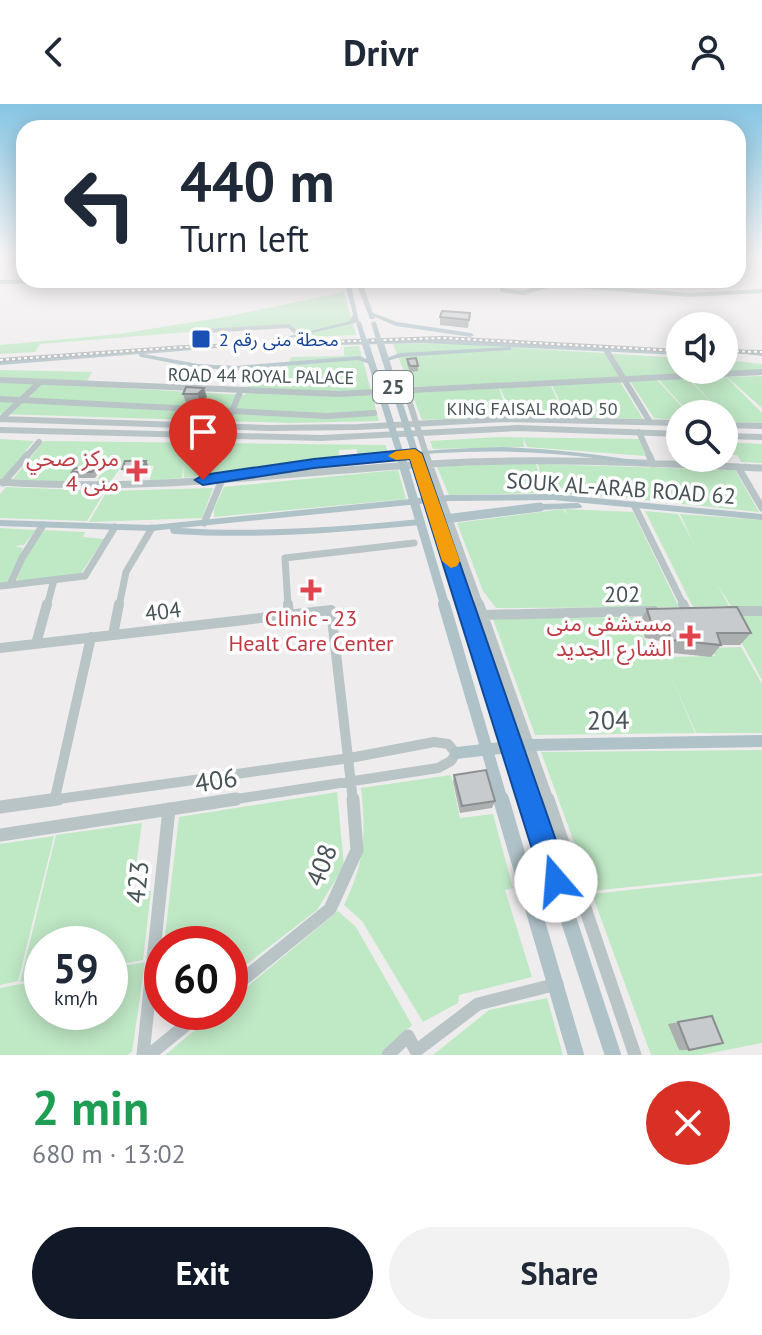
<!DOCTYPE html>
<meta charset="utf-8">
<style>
body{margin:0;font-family:"PT Sans","Noto Sans Arabic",sans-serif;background:#f2f2f3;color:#1f2937;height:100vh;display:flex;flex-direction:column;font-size:30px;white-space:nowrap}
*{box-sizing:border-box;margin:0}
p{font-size:26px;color:#747a83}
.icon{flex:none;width:44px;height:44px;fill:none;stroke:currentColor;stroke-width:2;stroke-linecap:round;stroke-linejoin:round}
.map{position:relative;height:951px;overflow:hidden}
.side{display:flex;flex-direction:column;background:#fff;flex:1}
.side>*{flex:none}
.banner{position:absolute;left:16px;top:16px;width:730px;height:168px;border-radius:24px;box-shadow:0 4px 20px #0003;background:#fff;color:#1f2937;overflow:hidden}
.controls{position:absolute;left:666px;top:208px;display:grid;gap:16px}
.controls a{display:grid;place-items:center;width:72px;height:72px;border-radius:50%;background:#fff;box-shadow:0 4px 20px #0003;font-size:40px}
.speed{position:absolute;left:24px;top:822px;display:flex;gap:16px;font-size:40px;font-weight:700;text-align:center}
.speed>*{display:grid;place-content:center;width:104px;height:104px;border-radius:50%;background:#fff;box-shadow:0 4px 20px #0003;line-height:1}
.speed small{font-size:20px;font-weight:400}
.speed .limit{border:12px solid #d22;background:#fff;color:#111}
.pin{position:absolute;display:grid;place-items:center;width:68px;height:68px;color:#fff;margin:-82px -34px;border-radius:50% 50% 50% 0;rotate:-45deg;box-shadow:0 0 8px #0007}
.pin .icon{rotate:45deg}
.me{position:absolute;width:88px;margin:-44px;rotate:342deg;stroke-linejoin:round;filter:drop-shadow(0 0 6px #0008)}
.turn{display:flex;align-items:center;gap:28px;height:168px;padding:0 32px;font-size:36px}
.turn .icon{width:104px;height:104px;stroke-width:2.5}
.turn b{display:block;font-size:56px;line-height:68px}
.round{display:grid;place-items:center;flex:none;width:84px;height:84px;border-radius:42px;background:#f2f2f3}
.headline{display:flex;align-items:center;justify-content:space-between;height:136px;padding:0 32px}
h1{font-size:48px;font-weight:600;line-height:60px;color:#1e9e55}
.action{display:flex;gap:16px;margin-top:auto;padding:16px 32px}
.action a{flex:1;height:92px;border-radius:48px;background:#111827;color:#fff;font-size:32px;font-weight:600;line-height:92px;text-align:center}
.action a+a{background:#f2f2f3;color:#1f2937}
header{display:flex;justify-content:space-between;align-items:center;height:104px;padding:0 32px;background:#fff;font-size:36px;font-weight:600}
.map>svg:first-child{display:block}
.green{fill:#bfe8c5}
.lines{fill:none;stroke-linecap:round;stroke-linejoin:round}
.minor-far4{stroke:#b9c4c7;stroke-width:4}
.minor-far3{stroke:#b9c4c7;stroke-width:6}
.minor-far2{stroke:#b9c4c7;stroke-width:7}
.minor-far1{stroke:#b9c4c7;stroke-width:10}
.minor{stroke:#b9c4c7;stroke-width:13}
.major{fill:#afc2c8;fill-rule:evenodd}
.rail-casing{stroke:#afb3b6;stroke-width:4}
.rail{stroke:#fff;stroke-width:2;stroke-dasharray:3;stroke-linecap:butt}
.major-bridge-far4{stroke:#afc2c8;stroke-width:5}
.major-bridge-far3{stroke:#afc2c8;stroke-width:7}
.major-bridge-far2{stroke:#afc2c8;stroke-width:9}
.major-bridge-far1{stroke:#afc2c8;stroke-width:12}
.major-bridge{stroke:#afc2c8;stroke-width:16}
.wall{fill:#abafb0}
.shaded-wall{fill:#8b8e90}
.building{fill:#c7cbcd;stroke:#8b8e90;stroke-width:2}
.route{fill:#1a73e8;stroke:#114b97;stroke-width:2}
.slow{fill:#f59e0b}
.transit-dot{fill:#1a4fb4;stroke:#fff;stroke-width:3}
.health-dot{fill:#e0444e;stroke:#fff;stroke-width:3}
.labels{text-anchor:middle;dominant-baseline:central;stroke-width:7;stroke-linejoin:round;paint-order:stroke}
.far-transit-label{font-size:18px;fill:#164399;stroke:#fff;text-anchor:start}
.far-street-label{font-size:18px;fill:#475357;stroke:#fff}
.shield{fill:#fff;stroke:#7e8789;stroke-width:2}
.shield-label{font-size:20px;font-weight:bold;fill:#475357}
.health-label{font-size:22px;fill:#be3a42;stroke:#fff;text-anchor:end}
.street-label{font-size:22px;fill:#475357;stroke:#fff}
.near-street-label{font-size:26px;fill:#475357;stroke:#fff}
</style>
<header><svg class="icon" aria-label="back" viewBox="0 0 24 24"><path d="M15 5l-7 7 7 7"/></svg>Drivr<svg class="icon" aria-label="person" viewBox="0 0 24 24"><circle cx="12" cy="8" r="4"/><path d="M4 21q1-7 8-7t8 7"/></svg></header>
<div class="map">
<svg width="762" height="951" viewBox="0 0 762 951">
<rect width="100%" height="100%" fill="#efeced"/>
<path class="green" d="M 344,188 L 356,231 L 303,233 L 290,220 L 40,240 L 35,248 L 0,250 L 0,241 L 119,230 L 224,213 Z
M 446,239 L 680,254 L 680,266 L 724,266 L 724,256 L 762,260 L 762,267 L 410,283 L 393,240 Z
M 359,242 L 379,317 L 291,319 L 0,310 L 0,266 L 92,268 L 84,282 L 245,291 L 255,266 L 287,264 L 291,253 L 344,252 L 344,243 Z
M 762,272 L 762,304 L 727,273 Z
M 726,273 L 762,309 L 762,319 L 730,318 L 689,274 Z
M 687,274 L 723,310 L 690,310 L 659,276 Z
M 657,276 L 687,308 L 688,310 L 680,310 L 680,316 L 654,314 L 630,277 Z
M 620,278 L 643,315 L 567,313 L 552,281 Z
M 551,282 L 565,313 L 533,312 L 530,302 L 509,303 L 500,284 Z
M 499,284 L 508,312 L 422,316 L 412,289 Z
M 499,333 L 639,335 L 646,352 L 527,343 L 523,334 L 524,343 L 433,345 L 430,337 Z
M 0,335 L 34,337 L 3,374 L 0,374 Z
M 44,337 L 386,341 L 387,347 L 357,353 L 357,345 L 339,346 L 338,354 L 184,374 L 183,361 L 182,374 L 149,377 L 154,362 L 122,361 L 110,379 L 97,378 L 101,369 L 77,369 L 70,379 L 13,375 Z
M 724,338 L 762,340 L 762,359 L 741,358 L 737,351 L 724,351 Z
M 506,359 L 536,360 L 543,382 L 538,360 L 735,366 L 759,408 L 645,396 L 641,385 L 643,395 L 545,389 L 449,391 L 437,363 Z
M 398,366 L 406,395 L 214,413 L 214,405 L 224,383 Z
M 6,383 L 105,387 L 87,417 L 0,414 L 0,390 Z
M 213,384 L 202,414 L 89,418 L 107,387 Z
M 563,405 L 567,411 L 565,405 L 633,408 L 679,503 L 496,504 L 483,487 L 457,419 Z
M 645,407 L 678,410 L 694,440 L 680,410 L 762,416 L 762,502 L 731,502 L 717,480 L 729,502 L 693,503 Z
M 0,424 L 36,426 L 24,441 L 14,442 L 23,444 L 9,478 L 0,479 Z
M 42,426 L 85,428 L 83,433 L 104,435 L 79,472 L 16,478 L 29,444 Z
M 727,512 L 762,512 L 762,576 Z
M 636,513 L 650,549 L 661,549 L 663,553 L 715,552 L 710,544 L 741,543 L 762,580 L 762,629 L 696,629 L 670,570 L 695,629 L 535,631 L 493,515 Z
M 762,646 L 762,769 L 592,787 L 541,648 Z
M 451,671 L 460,714 L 493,710 L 513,784 L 505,786 L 532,873 L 459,891 L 458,899 L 423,918 L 362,817 L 344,801 C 365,758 366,731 361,684 Z
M 337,688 L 344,762 L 317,806 L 230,873 L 230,840 L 164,840 L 179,713 Z
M 142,719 L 132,790 L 151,787 L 143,856 L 110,862 L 110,840 L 42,840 L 42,874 L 20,878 L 56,731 Z
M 54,732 L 18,877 L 0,881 L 0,740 Z
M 762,772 L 762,939 L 701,951 L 651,951 L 592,790 Z
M 338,807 L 356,823 L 412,921 L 381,951 L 165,951 L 217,908 L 230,908 L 230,897 Z
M 145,858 L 132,948 L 127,951 L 0,951 L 0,884 L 42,876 L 42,908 L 110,908 L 110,864 Z
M 547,894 L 563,951 L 433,951 L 489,906 Z"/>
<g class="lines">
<path class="minor-far4" d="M 738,153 L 741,152
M 505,176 L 502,186 L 523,189 L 554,180 L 688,191 L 762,187
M 0,178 L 100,176
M 204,227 L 289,222 L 300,232"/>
<path class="minor-far3" d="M 605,244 L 650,318
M 0,276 L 338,290 L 762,268
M 406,287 L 427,353
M 0,295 L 327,312 L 374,309
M 0,315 L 269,324 L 358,323 L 504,315 L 680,319
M 1,315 L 40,278
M 724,321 L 762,322
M 226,322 L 240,288
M 0,326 L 321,334 L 518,324 L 680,330
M 639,328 L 650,353
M 724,332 L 762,333
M 26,353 L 39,338"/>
<path class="minor-far2" d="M 426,351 L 480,502
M 649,351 L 653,360
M 738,363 L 762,404
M 223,373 L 266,367
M 0,378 C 147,388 283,369 429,360 C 540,353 651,359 762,364
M 3,379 L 27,351
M 634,401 L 684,502
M 204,419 L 221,378
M 10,481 L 85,472 L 115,423
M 0,482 L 10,481 L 22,454 L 43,421
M 47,502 L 54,476
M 119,502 L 126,468 L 152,424
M 288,502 L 285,454 L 414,439"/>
<path class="minor-far1" d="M 288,500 L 289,511
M 479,500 L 549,697
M 683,500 L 686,507
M 728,507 L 762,507
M 483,511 L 654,507
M 113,531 L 119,500
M 36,540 L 47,500
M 0,544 L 331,506 L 353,697
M 55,694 L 91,533
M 44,697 L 350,654 L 434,638 L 448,640 L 456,649 L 451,657 L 438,664 L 223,697"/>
<path class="minor" d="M 548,695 L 635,951
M 0,703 L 58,695
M 0,731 L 236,695
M 230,886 L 330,805 L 357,746 L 353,695
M 143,951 L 169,705
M 149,951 L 202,908
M 388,951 L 408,932 L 416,947 L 478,900 L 557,880"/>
<path class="major" d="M 344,176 L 350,176 L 359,218 L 286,235 L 286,233 L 350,217 L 353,210 Z
M 355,176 L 361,176 L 373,209 L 397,218 L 471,229 L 474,231 L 471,233 L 396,222 L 375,213 L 374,215 L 370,215 Z
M 424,235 L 680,247 L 680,251 L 424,239 L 217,244 L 144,250 L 198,260 L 236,262 L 359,252 L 372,257 L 373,258 L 370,260 L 358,256 L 236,266 L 198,264 L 141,253 L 139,252 L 139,250 L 0,261 L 0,257 L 217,240 Z
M 509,243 L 511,244 L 511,246 L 401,253 L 384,258 L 381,256 L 400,249 Z
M 724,244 L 762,248 L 762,252 L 724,248 Z
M 503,343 C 551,345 598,350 645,358 L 649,360 L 645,362 C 615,357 584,352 554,350 C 458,342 361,355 266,369 L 262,367 L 266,365 C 345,353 424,345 503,343 Z
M 553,390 L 762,410 L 762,416 L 553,396 L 449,397 L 180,424 C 260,429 340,423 420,415 L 425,418 L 420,421 C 338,429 257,435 174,430 L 171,429 L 170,425 L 152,427 L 0,422 L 0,416 L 152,421 L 449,391 Z
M 578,399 L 582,402 L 581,404 L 540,406 L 536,403 L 540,400 Z
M 762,631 L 762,643 L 529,647 L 456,655 L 451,653 L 450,649 L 451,645 L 456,643 L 529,635 Z"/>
<defs>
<path id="rail" d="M 724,247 L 762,248
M 0,256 L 185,243 L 443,234 L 680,247"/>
</defs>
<use href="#rail" class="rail-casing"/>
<use href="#rail" class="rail"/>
<path class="major-bridge-far4" d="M 359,220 L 365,240
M 374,220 L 380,240"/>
<path class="major-bridge-far3" d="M 365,238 L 399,346
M 380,238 L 414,346"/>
<path class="major-bridge-far2" d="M 416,351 L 466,502
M 401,353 L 445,502
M 437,416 L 540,403"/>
<path class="major-bridge-far1" d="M 444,500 L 502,697
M 465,500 L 530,697"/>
<path class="major-bridge" d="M 501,695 L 576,951
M 529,695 L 613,951"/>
</g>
<path class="wall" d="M 470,209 L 468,224 L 440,221 L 440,213 Z
M 407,255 L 418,262 L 418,267 L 410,268 L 407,260 Z
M 186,283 L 207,293 L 200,299 L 186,299 L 183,290 Z
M 149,363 L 145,371 L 125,371 L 122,365 Z
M 94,365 L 97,371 L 95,374 L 75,374 L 72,368 Z
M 647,505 L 751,529 L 740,541 L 721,541 L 711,553 L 663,548 L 660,537 L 645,534 L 640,517 Z
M 454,671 L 495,697 L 492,704 L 460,709 L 453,678 Z
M 712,912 L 689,946 L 679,946 L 668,920 Z"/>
<path class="shaded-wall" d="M 204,284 L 207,293 L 200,299 L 198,290 Z
M 146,357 L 149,363 L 145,371 L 142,364 Z"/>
<path class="building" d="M 442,207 L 470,209 L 469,216 L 440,213 Z
M 416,254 L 418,262 L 410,262 L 407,255 Z
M 186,283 L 204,284 L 198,290 L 183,290 Z
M 125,357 L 146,357 L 142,364 L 122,365 Z
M 75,364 L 94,365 L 92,368 L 72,368 Z
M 737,503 L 751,529 L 717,529 L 721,541 L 671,536 L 667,524 L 652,522 L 647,505 Z
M 486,666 L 495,697 L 462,702 L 454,671 Z
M 712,912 L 723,939 L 689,946 L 678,918 Z"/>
<linearGradient id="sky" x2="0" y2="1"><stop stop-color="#85c5e3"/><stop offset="0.53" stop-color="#f8f6f7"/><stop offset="1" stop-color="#f8f6f7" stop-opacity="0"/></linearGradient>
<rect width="762" height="285" fill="url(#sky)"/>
<path class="route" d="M 415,345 L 422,350 L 570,777 L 566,787 L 556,791 L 546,787 L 542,777 L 410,355 L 314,364 L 203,381 L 195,376 L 203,371 L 314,355 Z"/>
<path class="slow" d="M 415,345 L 422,350 L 460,457 L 457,462 L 451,464 L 442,457 L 410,355 L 396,356 L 388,352 L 396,347 Z"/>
<rect class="transit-dot" x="191" y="225" width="20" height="20" rx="4"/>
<g class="health-dot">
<path d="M133 355h8v8h8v8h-8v8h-8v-8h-8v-8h8z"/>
<path d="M307 474h8v8h8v8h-8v8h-8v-8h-8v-8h8z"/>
<path d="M686 520h8v8h8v8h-8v8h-8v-8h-8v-8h8z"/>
</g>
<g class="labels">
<g class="far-transit-label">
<text x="219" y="235">محطة منى رقم 2</text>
</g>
<g class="far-street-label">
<text transform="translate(261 272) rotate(1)">ROAD 44 ROYAL PALACE</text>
<text x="532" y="304">KING FAISAL ROAD 50</text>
</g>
<rect class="shield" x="373" y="267" width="40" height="32" rx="6"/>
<g class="shield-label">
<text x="393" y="283">25</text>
</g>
<g class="health-label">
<text x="119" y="354">مركز صحي<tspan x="119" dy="25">منى 4</tspan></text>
<text x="311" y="514" text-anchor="middle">Clinic - 23<tspan x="311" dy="25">Healt Care Center</tspan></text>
<text x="672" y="519">مستشفى منى<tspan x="672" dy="25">الشارع الجديد</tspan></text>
</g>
<g class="street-label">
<text transform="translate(621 384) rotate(4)">SOUK AL-ARAB ROAD 62</text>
<text transform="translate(622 490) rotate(-1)">202</text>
<text transform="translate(163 507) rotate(-7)">404</text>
</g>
<g class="near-street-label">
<text transform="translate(608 616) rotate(-1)">204</text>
<text transform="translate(216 676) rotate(-9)">406</text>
<text transform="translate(321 761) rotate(-69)">408</text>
<text transform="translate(137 778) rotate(-84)">423</text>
</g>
</g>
</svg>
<div class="controls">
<a><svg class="icon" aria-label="sound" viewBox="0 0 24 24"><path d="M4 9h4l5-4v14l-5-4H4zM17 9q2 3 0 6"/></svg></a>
<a><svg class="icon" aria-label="search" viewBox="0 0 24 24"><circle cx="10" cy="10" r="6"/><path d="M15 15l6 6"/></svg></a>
</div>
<div class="speed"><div>59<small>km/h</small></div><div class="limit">60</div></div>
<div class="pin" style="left:203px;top:376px;background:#d93025"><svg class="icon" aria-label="arrive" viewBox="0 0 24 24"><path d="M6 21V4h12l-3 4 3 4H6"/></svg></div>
<svg class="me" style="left:556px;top:777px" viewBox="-20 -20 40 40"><circle r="19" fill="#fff"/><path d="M0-13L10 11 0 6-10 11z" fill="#1a73e8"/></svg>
<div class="banner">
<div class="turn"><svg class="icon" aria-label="left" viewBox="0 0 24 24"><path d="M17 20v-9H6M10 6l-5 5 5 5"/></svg><div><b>440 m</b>Turn left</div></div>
</div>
</div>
<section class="side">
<div class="headline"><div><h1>2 min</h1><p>680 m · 13:02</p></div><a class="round" style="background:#d93025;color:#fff"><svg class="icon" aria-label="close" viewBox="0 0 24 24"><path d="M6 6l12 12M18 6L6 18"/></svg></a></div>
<div class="action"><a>Exit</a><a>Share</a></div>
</section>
